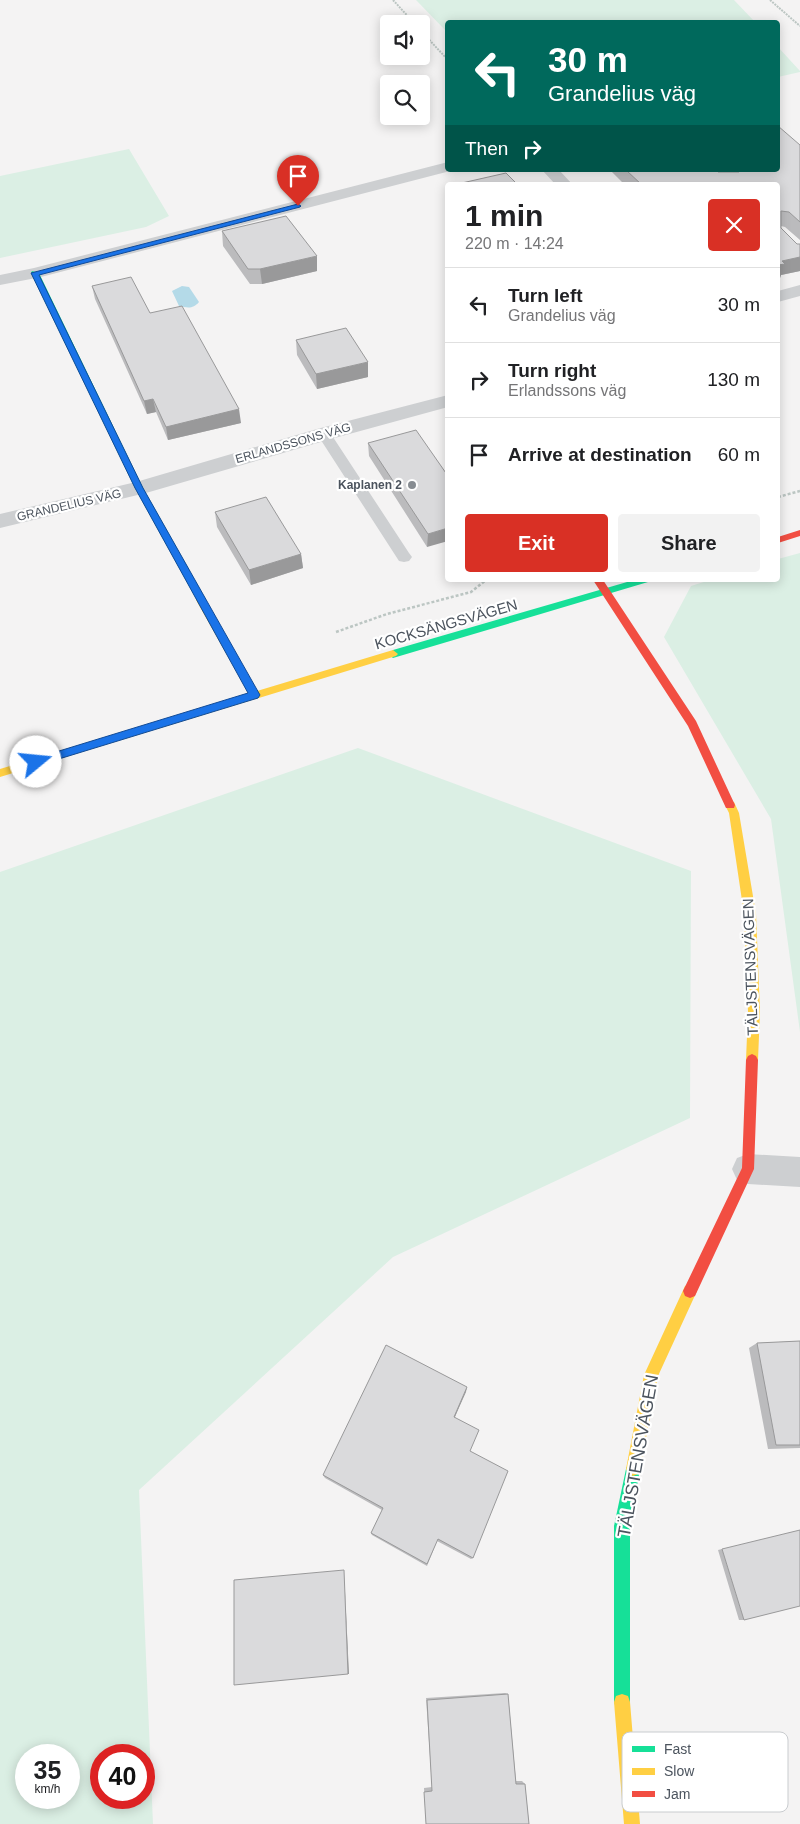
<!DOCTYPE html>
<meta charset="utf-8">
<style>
body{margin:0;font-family:Helvetica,sans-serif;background:#f2f2f2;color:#202124;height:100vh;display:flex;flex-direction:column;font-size:19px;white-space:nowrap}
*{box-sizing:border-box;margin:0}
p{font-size:16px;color:#757577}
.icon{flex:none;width:28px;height:28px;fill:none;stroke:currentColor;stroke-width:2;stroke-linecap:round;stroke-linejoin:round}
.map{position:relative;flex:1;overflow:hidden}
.sheet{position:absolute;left:445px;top:182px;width:335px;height:400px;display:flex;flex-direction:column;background:#fff;border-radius:5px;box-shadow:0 2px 12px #0003}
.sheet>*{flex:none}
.banner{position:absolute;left:445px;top:20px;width:335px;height:152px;border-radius:5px;box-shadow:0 2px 12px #0003;background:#00695c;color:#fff;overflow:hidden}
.fabs{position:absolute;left:380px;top:15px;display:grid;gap:10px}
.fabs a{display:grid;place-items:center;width:50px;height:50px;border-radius:5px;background:#fff;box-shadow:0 2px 12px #0003;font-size:25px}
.speed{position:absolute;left:15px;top:1744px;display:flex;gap:10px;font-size:25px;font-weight:700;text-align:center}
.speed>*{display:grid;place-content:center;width:65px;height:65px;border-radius:50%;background:#fff;box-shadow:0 2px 12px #0003;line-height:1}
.speed small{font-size:12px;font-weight:400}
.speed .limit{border:8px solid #d22;background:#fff;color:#111}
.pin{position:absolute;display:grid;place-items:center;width:42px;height:42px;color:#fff;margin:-51px -21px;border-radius:50% 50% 50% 0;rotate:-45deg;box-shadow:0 0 5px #0007}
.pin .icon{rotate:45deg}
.me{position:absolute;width:55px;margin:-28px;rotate:73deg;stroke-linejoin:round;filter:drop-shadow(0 0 4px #0008)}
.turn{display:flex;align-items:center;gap:18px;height:105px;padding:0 20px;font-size:22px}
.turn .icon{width:65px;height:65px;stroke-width:2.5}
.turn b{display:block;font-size:35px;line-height:42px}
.then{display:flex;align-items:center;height:48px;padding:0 20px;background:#0003;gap:10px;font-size:19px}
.round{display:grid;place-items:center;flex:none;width:52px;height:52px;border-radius:5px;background:#f2f2f2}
.head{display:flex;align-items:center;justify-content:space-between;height:85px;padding:0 20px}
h1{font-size:30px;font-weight:800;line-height:38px}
.action{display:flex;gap:10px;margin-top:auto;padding:10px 20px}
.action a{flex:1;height:58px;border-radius:5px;background:#d93025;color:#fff;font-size:20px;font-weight:800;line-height:58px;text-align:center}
.action a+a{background:#f2f2f2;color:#202124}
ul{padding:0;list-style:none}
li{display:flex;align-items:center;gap:15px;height:75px;padding:0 20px;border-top:1px solid #e0e0e0}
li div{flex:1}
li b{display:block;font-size:19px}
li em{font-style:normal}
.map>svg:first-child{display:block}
.green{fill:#dbefe4;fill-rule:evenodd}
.water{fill:#b4dae8}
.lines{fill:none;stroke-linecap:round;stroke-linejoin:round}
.path-far1{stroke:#bcc6c3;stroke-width:2;stroke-dasharray:2 1;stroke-linecap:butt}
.path{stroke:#bcc6c3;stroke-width:2.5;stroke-dasharray:3 2;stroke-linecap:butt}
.lane{fill:#cdcfd1;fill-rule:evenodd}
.street{fill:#cdcfd1;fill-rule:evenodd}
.fast{fill:#16e098;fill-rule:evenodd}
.slow{fill:#ffcf43;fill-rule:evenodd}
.jam{fill:#f24e42;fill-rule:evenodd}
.wall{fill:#bbbbbd}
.shaded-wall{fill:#99999a}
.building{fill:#dadadc;stroke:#99999a}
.route{fill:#1a73e8;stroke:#114b97}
.poi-dot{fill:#878c92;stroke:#fff;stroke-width:2}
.labels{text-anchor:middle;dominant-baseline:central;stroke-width:4.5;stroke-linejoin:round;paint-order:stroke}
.far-street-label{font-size:12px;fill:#4c545e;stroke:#fff}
.far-poi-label{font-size:12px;font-weight:bold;fill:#4c545e;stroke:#fff;text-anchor:end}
.street-label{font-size:15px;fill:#4c545e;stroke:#fff}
.near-street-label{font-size:18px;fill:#4c545e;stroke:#fff}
.key{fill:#fff;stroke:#c9cccf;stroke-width:1}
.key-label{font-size:14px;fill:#4c545e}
</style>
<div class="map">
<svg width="800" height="1824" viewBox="0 0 800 1824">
<rect width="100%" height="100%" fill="#f4f3f3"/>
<path class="green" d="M 416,0 L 734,0 L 755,22 L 448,22 L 447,32 Z
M 778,47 L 800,71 L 800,72 L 778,77 Z
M 129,149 L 169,216 L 146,227 L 0,258 L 0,176 Z
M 800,553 L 800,1032 L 771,819 L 664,637 L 691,586 L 710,580 L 778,580 L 778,559 Z
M 358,748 L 691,871 L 690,1118 L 393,1257 L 139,1490 L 153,1824 L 0,1824 L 0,872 ZM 26,1755 L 69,1755 L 69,1798 L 26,1798 ZM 101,1755 L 144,1755 L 144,1798 L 101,1798 Z"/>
<path class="water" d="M 182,286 L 189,287 L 199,302 C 193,309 188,308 179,306 L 172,291 Z"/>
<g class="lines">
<path class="path-far1" d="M 393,0 L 415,24
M 770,0 L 800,26
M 421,31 L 448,60"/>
<path class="path" d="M 778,497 L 800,491
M 336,632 L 387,614 L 471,592 L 486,580"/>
<path class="lane" d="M 324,430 L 329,431 L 409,553 L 412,557 L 409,561 L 404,562 L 399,561 L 317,434 L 319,431 Z"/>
<path class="street" d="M 448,162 L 448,170 L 454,170 L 41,277 L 0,285 L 0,275 L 34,268 Z
M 542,170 L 559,170 L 573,185 L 556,185 Z
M 800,285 L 800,296 L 778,302 L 778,291 Z
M 448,395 L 448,407 L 331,439 L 146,493 L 0,528 L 0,514 L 136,482 L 317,429 Z
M 748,1154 L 800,1157 L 800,1187 L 748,1184 L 737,1180 L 732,1169 L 737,1158 Z"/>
<path class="fast" d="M 32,271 L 39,273 L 143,488 L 206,600 L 204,602 L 198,602 L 135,488 L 31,273 Z
M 634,580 L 650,580 L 648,582 L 393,658 L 388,654 L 393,650 Z
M 633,1462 L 638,1464 L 640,1469 L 630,1526 L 630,1702 L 628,1708 L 622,1710 L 616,1708 L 614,1702 L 614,1526 L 626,1469 L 628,1464 Z"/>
<path class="slow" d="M 201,597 L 204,598 L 257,691 L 393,650 L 398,654 L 396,656 L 0,777 L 0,769 L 249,694 L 196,600 Z
M 730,801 L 734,802 L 739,813 L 756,914 L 760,1012 L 758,1060 L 756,1064 L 752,1066 L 748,1064 L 746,1060 L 748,1012 L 744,914 L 729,813 L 725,805 Z
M 690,1284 L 695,1286 L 697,1291 L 658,1376 L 640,1469 L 638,1474 L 633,1476 L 628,1474 L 626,1469 L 644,1375 L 685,1286 Z
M 622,1694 L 628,1696 L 630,1702 L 640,1824 L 624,1824 L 614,1702 L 616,1696 Z"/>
<path class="jam" d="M 800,530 L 800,536 L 778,543 L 778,537 Z
M 593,580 L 603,580 L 696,721 L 735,805 L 734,808 L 726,808 L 688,726 Z
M 752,1054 L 756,1056 L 758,1060 L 754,1169 L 695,1296 L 690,1298 L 685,1296 L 683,1291 L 742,1168 L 746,1060 L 748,1056 Z"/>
</g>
<path class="wall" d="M 800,145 L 800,240 L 785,227 L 781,226 L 781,228 L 797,244 L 800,244 L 800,271 L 781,275 L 780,278 L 778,185 L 625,185 L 610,170 L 716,170 L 718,172 L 723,172 L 722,170 L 778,170 Z
M 222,231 L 317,271 L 262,284 L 250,284 L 223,246 Z
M 92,286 L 150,313 L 241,423 L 168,440 L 156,412 L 147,414 L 95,299 Z
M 296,340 L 368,377 L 317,389 L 297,355 Z
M 368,443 L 448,476 L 427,547 L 369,456 Z
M 215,512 L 301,554 L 303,568 L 251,585 L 217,527 Z
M 800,1341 L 800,1448 L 768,1449 L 749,1348 L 757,1343 Z
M 467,1387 L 455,1417 L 470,1451 L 473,1558 L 471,1559 L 437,1541 L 427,1566 L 372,1535 L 371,1533 L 382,1510 L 325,1478 L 323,1475 Z
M 722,1549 L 744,1620 L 739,1620 L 718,1550 Z
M 505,1693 L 508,1694 L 516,1781 L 522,1781 L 525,1784 L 529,1824 L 426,1824 L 424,1788 L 432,1787 L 426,1698 Z"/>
<path class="shaded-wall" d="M 317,256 L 317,271 L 262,284 L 260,269 Z
M 800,257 L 800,271 L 781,275 L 780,278 L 778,279 L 778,265 L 782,261 Z
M 368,362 L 368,377 L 317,389 L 316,374 Z
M 153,399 L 156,412 L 147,414 L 144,401 Z
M 239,409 L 241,423 L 168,440 L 166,427 Z
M 448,528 L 448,541 L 427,547 L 428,534 Z
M 301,554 L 303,568 L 251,585 L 249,570 Z
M 467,1387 L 466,1392 L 453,1421 L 454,1417 Z
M 344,1570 L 344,1571 L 349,1674 L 348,1674 Z"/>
<path class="building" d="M 778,126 L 800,145 L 800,222 L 789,212 L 781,211 L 781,228 L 797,244 L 800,244 L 800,257 L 782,261 L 785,264 L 778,265 L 778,185 L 642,185 L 626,170 L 716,170 L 718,172 L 739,172 L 739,170 L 778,170 Z
M 506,173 L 518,185 L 453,185 Z
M 286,216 L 317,256 L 260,269 L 248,269 L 222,231 Z
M 131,277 L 150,313 L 182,306 L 239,409 L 166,427 L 153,399 L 144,401 L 92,286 Z
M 346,328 L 368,362 L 316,374 L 296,340 Z
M 416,430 L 448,476 L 448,528 L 428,534 L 368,443 Z
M 266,497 L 301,554 L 249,570 L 215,512 Z
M 800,1341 L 800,1445 L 776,1445 L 757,1343 Z
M 386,1345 L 467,1387 L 454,1417 L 479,1430 L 470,1451 L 508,1471 L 473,1558 L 438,1539 L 427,1564 L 371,1533 L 383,1508 L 323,1475 Z
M 800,1530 L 800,1606 L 744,1620 L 722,1549 Z
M 344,1570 L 348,1674 L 234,1685 L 234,1580 Z
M 508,1694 L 516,1784 L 525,1784 L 529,1824 L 426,1824 L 424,1792 L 432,1791 L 427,1700 Z"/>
<path class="route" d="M 298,204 L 301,206 L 300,207 L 39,275 L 143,488 L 260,695 L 258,698 L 36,766 L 33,764 L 31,762 L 33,759 L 248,693 L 135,488 L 31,273 Z"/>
<circle class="poi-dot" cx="412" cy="485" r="5"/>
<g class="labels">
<g class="far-street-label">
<text transform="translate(293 443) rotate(-16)">ERLANDSSONS VÄG</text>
<text transform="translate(69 505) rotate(-13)">GRANDELIUS VÄG</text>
</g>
<g class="far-poi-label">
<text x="402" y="485">Kaplanen 2</text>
</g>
<g class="street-label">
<text transform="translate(446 624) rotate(-16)">KOCKSÄNGSVÄGEN</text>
<text transform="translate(750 967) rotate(-92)">TÄLJSTENSVÄGEN</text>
</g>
<g class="near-street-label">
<text transform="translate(638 1456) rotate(-80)">TÄLJSTENSVÄGEN</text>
</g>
</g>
<rect x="622" y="1732" width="166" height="80" rx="8" class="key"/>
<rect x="632" y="1746" width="23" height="6" fill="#16e098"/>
<rect x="632" y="1768" width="23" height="7" fill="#ffcf43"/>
<rect x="632" y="1791" width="23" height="6" fill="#f24e42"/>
<g class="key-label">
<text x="664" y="1754">Fast</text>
<text x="664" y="1776">Slow</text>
<text x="664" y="1799">Jam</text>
</g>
</svg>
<div class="fabs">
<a><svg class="icon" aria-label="sound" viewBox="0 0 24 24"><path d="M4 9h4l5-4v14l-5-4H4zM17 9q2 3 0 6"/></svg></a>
<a><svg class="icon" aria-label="search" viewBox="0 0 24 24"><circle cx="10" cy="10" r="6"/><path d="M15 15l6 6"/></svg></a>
</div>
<div class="speed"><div>35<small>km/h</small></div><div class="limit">40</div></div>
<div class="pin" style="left:298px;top:206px;background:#d93025"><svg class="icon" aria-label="arrive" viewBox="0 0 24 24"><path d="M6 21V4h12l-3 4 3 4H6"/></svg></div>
<svg class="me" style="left:36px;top:762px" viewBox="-20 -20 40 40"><circle r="19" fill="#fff"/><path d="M0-13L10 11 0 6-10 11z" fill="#1a73e8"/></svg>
<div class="banner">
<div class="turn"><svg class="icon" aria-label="left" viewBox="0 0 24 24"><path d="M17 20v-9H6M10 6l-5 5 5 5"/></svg><div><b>30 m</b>Grandelius väg</div></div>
<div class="then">Then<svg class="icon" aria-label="right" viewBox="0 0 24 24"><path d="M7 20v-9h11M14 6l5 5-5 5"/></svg></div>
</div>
<section class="sheet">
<div class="head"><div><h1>1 min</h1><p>220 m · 14:24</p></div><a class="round" style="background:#d93025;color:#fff"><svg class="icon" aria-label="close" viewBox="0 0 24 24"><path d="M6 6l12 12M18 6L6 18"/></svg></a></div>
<ul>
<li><svg class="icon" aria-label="left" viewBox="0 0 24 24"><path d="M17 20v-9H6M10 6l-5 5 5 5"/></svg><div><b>Turn left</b><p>Grandelius väg</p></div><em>30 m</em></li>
<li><svg class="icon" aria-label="right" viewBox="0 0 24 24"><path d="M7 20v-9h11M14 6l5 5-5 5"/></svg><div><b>Turn right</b><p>Erlandssons väg</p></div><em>130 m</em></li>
<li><svg class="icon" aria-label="arrive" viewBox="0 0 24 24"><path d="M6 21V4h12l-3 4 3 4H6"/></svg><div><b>Arrive at destination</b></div><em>60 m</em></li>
</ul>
<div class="action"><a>Exit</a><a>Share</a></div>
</section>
</div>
